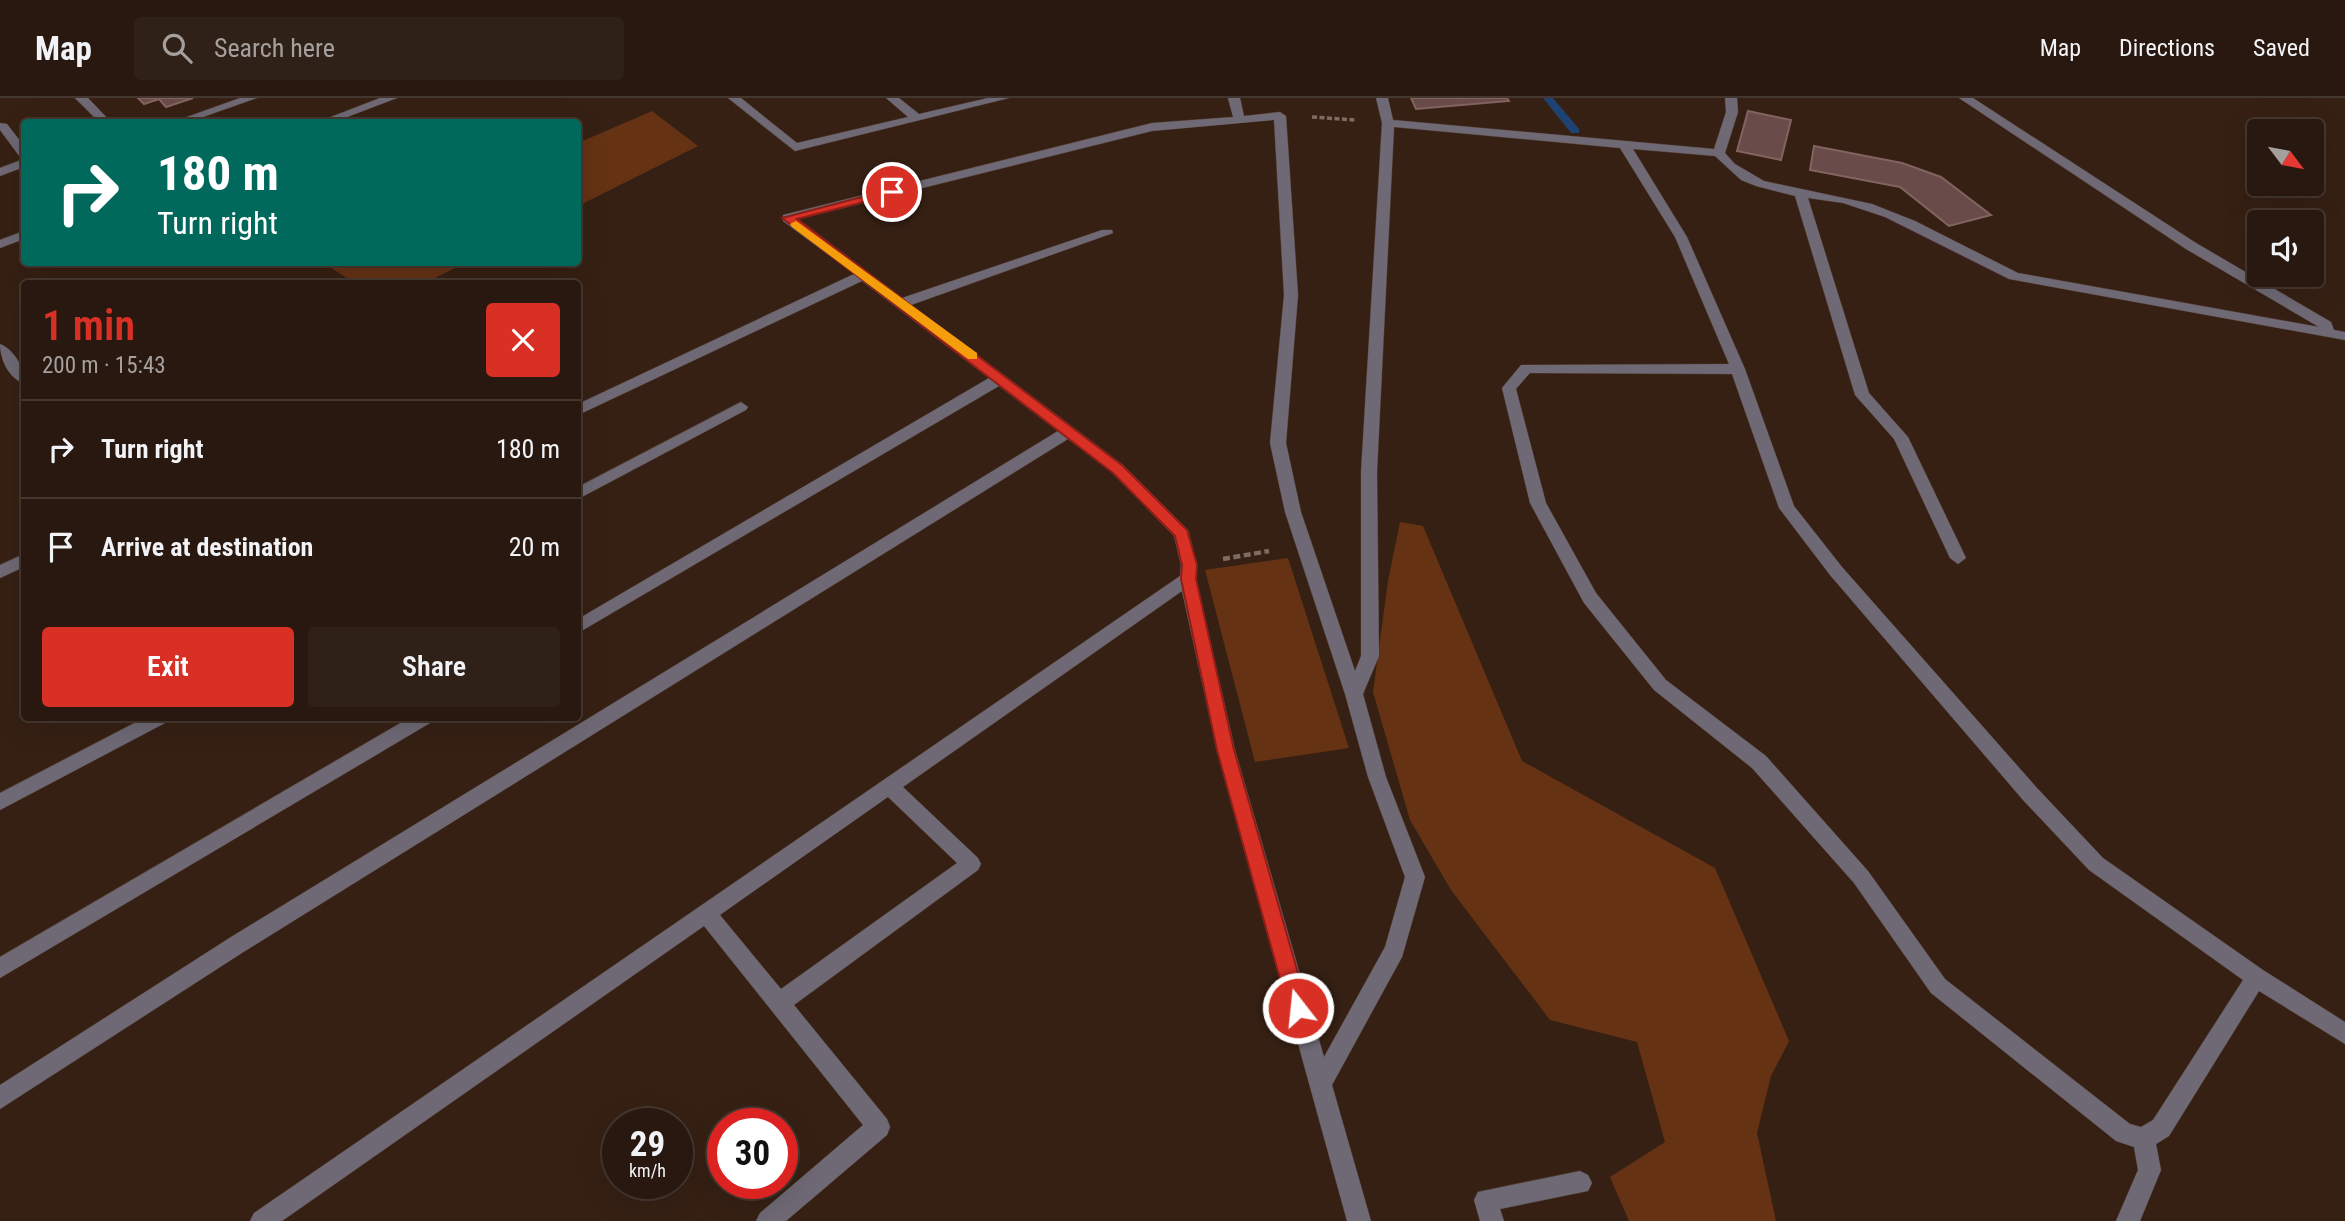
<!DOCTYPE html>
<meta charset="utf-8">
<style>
body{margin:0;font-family:"Roboto Condensed",sans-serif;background:#302118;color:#f1f3f6;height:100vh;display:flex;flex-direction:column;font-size:26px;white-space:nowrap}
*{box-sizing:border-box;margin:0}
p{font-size:23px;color:#a5a09e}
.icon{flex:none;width:38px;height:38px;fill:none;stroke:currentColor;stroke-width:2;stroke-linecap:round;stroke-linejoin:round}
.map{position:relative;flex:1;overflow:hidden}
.details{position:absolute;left:21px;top:182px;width:560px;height:441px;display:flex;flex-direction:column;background:#28180f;border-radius:7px;box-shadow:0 7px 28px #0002,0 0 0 2px #44372f}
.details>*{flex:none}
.banner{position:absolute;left:21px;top:21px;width:560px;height:147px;border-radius:7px;box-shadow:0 7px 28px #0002,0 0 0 2px #44372f;background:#00695c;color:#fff;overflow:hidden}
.needle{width:46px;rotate:122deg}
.tools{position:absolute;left:2247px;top:21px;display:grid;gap:14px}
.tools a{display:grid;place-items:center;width:77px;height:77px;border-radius:7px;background:#28180f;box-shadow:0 7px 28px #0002,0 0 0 2px #44372f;font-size:35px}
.speed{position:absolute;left:602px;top:1010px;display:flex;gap:14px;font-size:35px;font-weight:700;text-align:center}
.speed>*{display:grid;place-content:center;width:91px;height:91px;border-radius:50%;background:#28180f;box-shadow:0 7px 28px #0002,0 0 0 2px #44372f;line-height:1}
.speed small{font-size:18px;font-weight:400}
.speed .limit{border:10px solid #d22;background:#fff;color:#111}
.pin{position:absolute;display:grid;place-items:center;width:60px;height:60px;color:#fff;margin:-30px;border:4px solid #fff;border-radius:50%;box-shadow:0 2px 7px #0007}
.me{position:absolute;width:77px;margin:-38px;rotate:344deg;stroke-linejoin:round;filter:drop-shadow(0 0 5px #0008)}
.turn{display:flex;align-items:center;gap:24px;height:147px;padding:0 21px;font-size:32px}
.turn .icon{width:91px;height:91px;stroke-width:2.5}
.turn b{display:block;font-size:49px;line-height:60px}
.round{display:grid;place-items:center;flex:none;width:74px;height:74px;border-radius:7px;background:#302118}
.headline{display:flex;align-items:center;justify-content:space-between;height:119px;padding:0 21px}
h1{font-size:42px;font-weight:600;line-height:52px;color:#d93025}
.cta{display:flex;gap:14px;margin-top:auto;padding:14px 21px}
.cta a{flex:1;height:80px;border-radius:7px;background:#d93025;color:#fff;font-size:28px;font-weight:600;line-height:80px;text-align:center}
.cta a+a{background:#302118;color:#f1f3f6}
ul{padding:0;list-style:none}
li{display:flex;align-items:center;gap:21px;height:98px;padding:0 21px;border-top:2px solid #44372f}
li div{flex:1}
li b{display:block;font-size:26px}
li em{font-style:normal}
header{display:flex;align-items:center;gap:42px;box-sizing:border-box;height:98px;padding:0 35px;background:#28180f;border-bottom:2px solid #44372f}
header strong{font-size:33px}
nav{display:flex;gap:38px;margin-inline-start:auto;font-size:24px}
.search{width:490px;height:63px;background:#302118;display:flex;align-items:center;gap:18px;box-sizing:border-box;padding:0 24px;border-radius:7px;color:#a5a09e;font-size:26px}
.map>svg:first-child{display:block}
.green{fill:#653214}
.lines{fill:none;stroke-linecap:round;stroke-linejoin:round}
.stream{fill:#1e4372;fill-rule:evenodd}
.building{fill:#694b49;stroke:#826360;stroke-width:2}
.minor-casing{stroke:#503b2f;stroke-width:1}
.path-far1{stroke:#7f6c61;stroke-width:3.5;stroke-dasharray:5 2.5;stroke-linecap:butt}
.path{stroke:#7f6c61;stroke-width:4.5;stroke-dasharray:7 3.5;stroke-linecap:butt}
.minor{fill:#6e6974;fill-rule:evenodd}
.route{fill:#d93025;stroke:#8d1f18;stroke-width:2}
.slow{fill:#f59e0b}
</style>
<header>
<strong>Map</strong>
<div class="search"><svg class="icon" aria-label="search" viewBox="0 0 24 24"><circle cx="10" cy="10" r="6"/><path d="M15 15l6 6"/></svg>Search here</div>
<nav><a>Map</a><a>Directions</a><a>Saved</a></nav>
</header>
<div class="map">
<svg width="2345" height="1123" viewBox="0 0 2345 1123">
<rect width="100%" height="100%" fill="#362014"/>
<path class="green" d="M 652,13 L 698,48 L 578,108 L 578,45 Z
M 324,165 L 323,165 L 465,165 L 423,186 L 354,185 Z
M 1400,424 L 1423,428 L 1522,663 L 1715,770 L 1789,943 L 1771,978 L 1757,1035 L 1776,1123 L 1629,1123 L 1610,1079 L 1665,1044 L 1637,944 L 1550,922 L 1451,792 L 1410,722 L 1373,594 L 1388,483 Z
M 1288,460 L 1349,650 L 1255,664 L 1205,472 Z"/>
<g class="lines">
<path class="stream" d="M 1543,0 L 1553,0 L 1579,31 L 1579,35 L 1571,35 Z"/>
</g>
<path class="building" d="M 138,0 L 193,0 L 166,9 L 159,1 L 144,6 Z
M 1411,0 L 1507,0 L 1509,3 L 1416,11 Z
M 1748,13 L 1791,22 L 1781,62 L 1737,53 Z
M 1814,48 L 1902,65 L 1941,79 L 1991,117 L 1949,128 L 1900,89 L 1810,72 Z"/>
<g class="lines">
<defs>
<path id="minor" d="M 75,0 L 88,0 L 111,24 L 99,24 Z
M 240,0 L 257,0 L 189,24 L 173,24 Z
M 380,0 L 397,0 L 334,24 L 318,24 Z
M 728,0 L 741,0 L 797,45 L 908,19 L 886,0 L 899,0 L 919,16 L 988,0 L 1009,0 L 795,53 Z
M 1228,0 L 1240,0 L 1244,18 L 1280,14 L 1286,18 L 1298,197 L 1286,345 L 1301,414 L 1355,573 L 1361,558 L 1361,374 L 1382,25 L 1376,0 L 1388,0 L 1393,22 L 1714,51 L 1726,14 L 1725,0 L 1737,0 L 1738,14 L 1725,55 L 1735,66 L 1764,83 L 1872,106 L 1915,123 L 2018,175 L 2319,229 L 2186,151 L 1959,0 L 1973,0 L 2196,145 L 2331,224 L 2334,232 L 2345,234 L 2345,242 L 2009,181 L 1885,119 L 1843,105 L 1808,100 L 1869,295 L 1908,339 L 1966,460 L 1958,466 L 1950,460 L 1894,341 L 1855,297 L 1795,98 L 1756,88 L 1741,82 L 1715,58 L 1633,51 L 1687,139 L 1745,271 L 1794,408 L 1842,469 L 2037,690 L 2103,760 L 2263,872 L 2345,924 L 2345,946 L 2259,893 L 2169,1038 L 2156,1046 L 2161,1072 L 2140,1123 L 2116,1123 L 2138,1072 L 2134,1049 L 2116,1043 L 1931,895 L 1854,785 L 1752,670 L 1654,592 L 1584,505 L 1530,405 L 1502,290 L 1521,267 L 1729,266 L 1675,139 L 1620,50 L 1394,29 L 1377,374 L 1379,558 L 1363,596 L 1386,679 L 1425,779 L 1402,859 L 1332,987 L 1371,1123 L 1347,1123 L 1217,652 L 1182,493 L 903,689 L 978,760 L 981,766 L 978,772 L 794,907 L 887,1021 L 890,1029 L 887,1037 L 786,1123 L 756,1123 L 760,1115 L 863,1027 L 704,828 L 282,1123 L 250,1123 L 254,1115 L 1180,478 L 1181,467 L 1174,438 L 1113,375 L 1068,341 L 245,853 L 0,1011 L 0,987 L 231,839 L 1058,333 L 999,288 L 578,535 L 578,521 L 989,280 L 862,183 L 578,317 L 578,306 L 854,176 L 783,123 L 783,117 L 1152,25 L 1233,19 ZM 1274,22 L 1284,197 L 1270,345 L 1285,414 L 1345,596 L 1368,679 L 1405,779 L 1385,849 L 1324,959 L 1235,652 L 1196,481 L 1197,467 L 1188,432 L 1123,367 L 911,207 L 1113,135 L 1112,132 L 1102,132 L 902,200 L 798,121 L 1152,33 ZM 1530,275 L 1732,276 L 1779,410 L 1830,477 L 2023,702 L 2089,772 L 2243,882 L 2153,1022 L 2141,1029 L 2130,1026 L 1945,881 L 1868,773 L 1766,658 L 1666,582 L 1596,495 L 1546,405 L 1516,291 ZM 888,699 L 957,765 L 781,891 L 720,817 Z
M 0,25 L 7,26 L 24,48 L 24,60 L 20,59 L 0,32 Z
M 24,61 L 24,69 L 0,78 L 0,70 Z
M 24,133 L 24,141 L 0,150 L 0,142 Z
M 0,246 C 15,252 24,270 24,285 C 9,281 0,261 0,246 Z
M 741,304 L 748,309 L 746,312 L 578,401 L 578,389 Z
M 24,456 L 24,469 L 0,480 L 0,467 Z
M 144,620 L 168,620 L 165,625 L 0,712 L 0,695 Z
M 409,620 L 433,620 L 430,625 L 0,880 L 0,859 Z
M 1580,1073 L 1588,1077 L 1592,1085 L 1588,1093 L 1500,1111 L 1504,1123 L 1480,1123 L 1474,1102 L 1478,1094 Z"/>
</defs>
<use href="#minor" class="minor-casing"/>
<path class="path-far1" d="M 1312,19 L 1355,22"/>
<path class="path" d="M 1223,461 L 1269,453"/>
<use href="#minor" class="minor"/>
</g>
<path class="route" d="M 892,91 L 896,92 L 896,96 L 797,121 L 1123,368 L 1187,432 L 1197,467 L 1196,481 L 1234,652 L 1308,910 L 1305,916 L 1298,919 L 1291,916 L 1288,910 L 1217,652 L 1181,481 L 1182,467 L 1175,438 L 1113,375 L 782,120 Z"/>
<path class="slow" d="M 796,123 L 977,255 L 977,261 L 968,261 L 792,129 L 790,126 Z"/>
</svg>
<div class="tools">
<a><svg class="needle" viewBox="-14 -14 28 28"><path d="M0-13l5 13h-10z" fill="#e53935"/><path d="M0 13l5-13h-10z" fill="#a5a09e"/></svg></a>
<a><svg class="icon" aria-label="sound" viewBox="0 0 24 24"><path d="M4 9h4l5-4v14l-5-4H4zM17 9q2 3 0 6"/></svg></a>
</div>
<div class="speed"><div>29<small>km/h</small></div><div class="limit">30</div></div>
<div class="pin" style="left:892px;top:94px;background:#d93025"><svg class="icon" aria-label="arrive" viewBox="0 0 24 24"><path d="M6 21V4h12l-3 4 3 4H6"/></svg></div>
<svg class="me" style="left:1298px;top:910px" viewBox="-20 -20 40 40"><circle r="17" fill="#d93025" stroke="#fff" stroke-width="3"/><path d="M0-11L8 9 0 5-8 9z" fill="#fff"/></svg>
<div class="banner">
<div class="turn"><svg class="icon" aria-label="right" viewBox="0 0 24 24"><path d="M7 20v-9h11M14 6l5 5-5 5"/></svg><div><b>180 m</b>Turn right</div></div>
</div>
<section class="details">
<div class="headline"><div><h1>1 min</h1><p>200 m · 15:43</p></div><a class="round" style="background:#d93025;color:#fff"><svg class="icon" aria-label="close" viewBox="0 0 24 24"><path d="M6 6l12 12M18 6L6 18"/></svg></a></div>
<ul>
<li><svg class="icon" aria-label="right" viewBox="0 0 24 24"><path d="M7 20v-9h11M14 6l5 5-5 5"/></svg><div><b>Turn right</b></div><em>180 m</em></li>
<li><svg class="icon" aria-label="arrive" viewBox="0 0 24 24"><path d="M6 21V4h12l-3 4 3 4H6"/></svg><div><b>Arrive at destination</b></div><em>20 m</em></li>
</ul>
<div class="cta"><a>Exit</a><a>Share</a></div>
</section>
</div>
